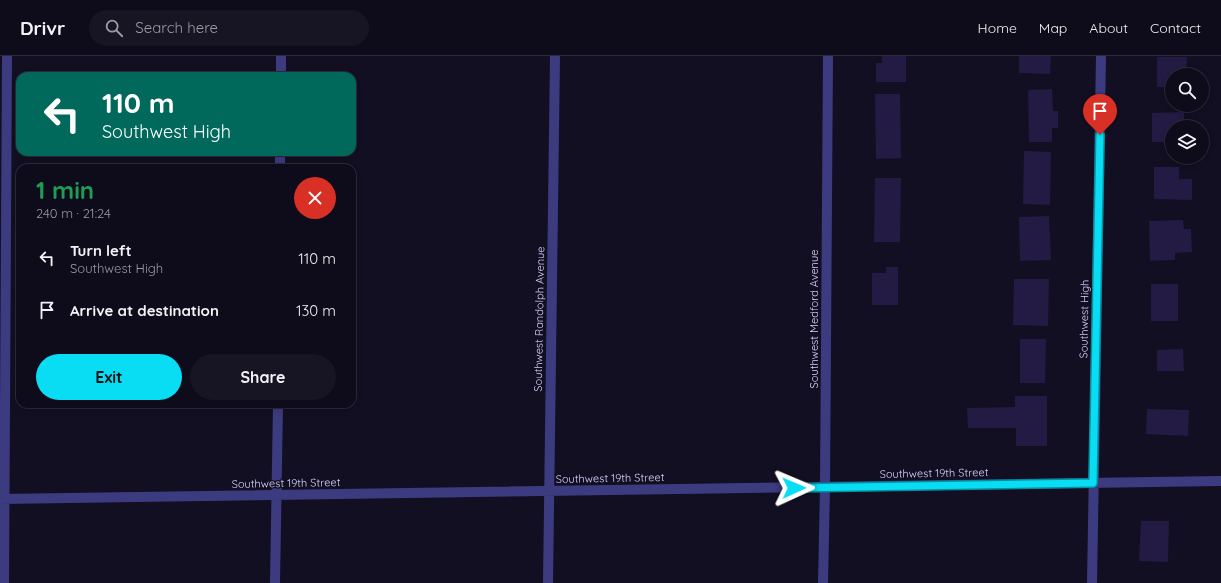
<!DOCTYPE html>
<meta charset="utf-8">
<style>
body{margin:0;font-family:Quicksand,sans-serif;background:#171423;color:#f1f3f6;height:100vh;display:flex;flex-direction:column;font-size:15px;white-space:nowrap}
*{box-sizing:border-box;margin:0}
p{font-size:13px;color:#9b9ba2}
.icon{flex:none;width:22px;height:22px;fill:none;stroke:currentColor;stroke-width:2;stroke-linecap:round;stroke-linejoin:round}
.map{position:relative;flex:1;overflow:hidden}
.details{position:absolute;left:16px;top:108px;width:340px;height:244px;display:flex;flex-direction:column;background:#0e0b1a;border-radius:12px;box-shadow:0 2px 6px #0003,0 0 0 1px #2e2b39}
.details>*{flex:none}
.hud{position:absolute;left:16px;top:16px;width:340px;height:84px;border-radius:12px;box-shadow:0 2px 6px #0003,0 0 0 1px #2e2b39;background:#00695c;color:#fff;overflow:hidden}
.tools{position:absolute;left:1165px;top:12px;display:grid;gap:8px}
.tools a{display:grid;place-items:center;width:44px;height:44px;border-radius:50%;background:#0e0b1a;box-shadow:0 2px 6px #0003,0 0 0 1px #2e2b39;font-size:20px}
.pin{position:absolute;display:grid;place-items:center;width:34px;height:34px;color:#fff;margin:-41px -17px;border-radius:50% 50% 50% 0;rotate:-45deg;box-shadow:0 0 4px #0007}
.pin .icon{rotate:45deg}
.me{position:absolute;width:44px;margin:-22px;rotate:89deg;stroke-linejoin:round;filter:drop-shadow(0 0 3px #0008)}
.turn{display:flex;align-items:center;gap:14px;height:84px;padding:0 20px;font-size:18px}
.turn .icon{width:52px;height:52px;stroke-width:2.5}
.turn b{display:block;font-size:28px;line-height:34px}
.round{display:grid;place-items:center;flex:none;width:42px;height:42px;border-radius:21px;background:#171423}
.head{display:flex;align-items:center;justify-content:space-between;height:68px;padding:0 20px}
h1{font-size:24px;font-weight:700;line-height:30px;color:#1e9e55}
.button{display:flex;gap:8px;margin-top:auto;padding:8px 20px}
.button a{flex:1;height:46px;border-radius:24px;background:#08ddf3;color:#111;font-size:16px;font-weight:700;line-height:46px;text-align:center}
.button a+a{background:#171423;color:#f1f3f6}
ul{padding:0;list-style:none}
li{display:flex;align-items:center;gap:12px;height:52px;padding:0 20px}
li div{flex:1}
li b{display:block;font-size:15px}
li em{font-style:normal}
header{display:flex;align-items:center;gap:24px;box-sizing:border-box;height:56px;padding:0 20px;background:#0e0b1a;border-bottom:1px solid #2e2b39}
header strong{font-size:19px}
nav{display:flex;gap:22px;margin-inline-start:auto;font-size:14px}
.search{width:280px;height:36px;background:#171423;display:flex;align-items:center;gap:10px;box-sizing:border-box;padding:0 14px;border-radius:22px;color:#9b9ba2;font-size:15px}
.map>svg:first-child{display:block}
.building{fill:#231b43}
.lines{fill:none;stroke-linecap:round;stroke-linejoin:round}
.minor{stroke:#3d3b80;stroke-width:10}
.route-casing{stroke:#05909e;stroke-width:10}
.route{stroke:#08ddf3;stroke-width:7}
.labels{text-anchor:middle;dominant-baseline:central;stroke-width:3;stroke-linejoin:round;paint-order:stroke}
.street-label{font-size:11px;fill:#d6d2fd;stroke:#120f22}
</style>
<header>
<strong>Drivr</strong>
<div class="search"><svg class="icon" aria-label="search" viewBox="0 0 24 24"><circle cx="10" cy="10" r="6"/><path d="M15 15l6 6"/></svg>Search here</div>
<nav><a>Home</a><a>Map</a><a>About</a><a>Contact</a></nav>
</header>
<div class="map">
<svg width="1221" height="527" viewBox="0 0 1221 527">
<rect width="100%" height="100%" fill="#120f22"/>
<path class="building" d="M 882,0 L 906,0 L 906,26 L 876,26 L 876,7 L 882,7 Z
M 1019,0 L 1051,0 L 1050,18 L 1019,17 Z
M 1157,1 L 1187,1 L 1186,19 L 1172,19 L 1172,31 L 1157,31 Z
M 1052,33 L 1053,55 L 1058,55 L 1058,72 L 1052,72 L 1052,86 L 1029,86 L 1028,34 Z
M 875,38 L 900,38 L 901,102 L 876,103 Z
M 1184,56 L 1184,71 L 1172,71 L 1172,86 L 1152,86 L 1152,57 Z
M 1024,95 L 1051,96 L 1050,149 L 1023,148 Z
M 1154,111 L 1179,111 L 1179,123 L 1192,123 L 1192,144 L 1154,143 Z
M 875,122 L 901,122 L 900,186 L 874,186 Z
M 1049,160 L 1051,204 L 1020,205 L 1019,161 Z
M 1183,164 L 1184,173 L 1191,173 L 1192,196 L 1175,197 L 1175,204 L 1150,205 L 1149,165 Z
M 886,211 L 898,211 L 898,249 L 872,249 L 872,217 L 886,217 Z
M 1014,223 L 1049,223 L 1048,270 L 1013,269 Z
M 1151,228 L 1178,228 L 1178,265 L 1151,265 Z
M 1020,283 L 1046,283 L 1045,327 L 1020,327 Z
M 1183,293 L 1184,315 L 1157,315 L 1157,294 Z
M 1015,340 L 1047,340 L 1047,390 L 1016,390 L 1016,372 L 968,372 L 967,352 L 1015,351 Z
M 1147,353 L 1189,354 L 1188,380 L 1146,378 Z
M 1141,465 L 1169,465 L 1168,506 L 1139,505 Z"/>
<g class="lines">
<path class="minor" d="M 281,20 L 281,0
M 280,112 L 280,96
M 0,443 L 1221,425
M 4,527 L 7,0
M 275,527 L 278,348
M 548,527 L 555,0
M 823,527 L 825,431 L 828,0
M 1092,527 L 1101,0"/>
</g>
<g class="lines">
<defs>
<path id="route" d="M 794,432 L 1093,427 L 1100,79"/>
</defs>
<use href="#route" class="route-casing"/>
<use href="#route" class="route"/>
</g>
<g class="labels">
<g class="street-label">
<text transform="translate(539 263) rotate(-89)">Southwest Randolph Avenue</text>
<text transform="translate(814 263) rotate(-90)">Southwest Medford Avenue</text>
<text transform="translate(1084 263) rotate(-89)">Southwest High</text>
<text transform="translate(934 417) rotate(-1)">Southwest 19th Street</text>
<text transform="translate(610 422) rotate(-1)">Southwest 19th Street</text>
<text transform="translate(286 427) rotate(-1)">Southwest 19th Street</text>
</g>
</g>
</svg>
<div class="tools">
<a><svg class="icon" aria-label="search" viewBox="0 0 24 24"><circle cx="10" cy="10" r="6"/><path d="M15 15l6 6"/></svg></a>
<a><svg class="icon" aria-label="layers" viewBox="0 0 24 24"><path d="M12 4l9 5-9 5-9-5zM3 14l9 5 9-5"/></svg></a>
</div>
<div class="pin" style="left:1100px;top:79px;background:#d93025"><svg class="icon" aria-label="arrive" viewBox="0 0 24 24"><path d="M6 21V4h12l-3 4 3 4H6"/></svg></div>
<svg class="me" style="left:794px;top:432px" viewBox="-20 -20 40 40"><path d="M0-17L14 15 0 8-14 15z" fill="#08ddf3" stroke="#fff" stroke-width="4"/></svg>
<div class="hud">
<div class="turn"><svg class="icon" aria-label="left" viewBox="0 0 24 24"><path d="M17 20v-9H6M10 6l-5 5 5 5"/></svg><div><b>110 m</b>Southwest High</div></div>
</div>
<section class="details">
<div class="head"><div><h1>1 min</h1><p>240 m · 21:24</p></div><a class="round" style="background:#d93025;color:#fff"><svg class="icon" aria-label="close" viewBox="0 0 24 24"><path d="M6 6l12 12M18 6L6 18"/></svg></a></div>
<ul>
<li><svg class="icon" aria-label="left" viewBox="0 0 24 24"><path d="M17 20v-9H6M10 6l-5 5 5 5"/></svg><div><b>Turn left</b><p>Southwest High</p></div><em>110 m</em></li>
<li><svg class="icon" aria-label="arrive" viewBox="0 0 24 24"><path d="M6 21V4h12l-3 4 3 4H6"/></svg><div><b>Arrive at destination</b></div><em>130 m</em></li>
</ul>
<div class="button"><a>Exit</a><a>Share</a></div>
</section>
</div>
